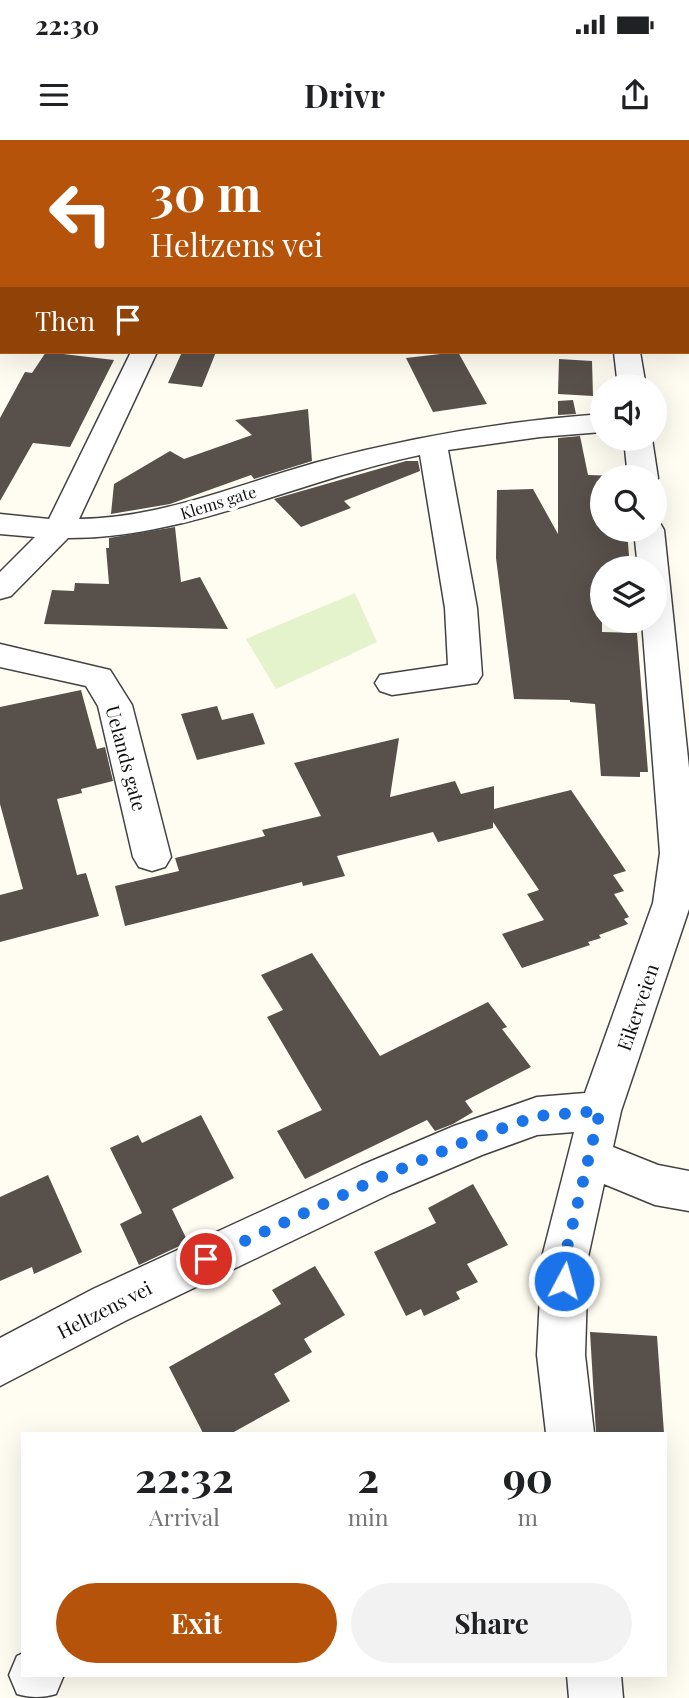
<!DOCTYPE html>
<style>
body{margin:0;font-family:"Playfair Display",serif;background:#f2f2f2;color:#202124;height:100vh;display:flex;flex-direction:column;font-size:26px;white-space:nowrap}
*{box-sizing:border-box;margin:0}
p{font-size:23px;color:#757577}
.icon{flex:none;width:38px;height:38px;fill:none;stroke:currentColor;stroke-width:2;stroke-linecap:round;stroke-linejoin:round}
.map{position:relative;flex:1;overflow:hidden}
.panel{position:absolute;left:21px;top:1292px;width:646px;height:245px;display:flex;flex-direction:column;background:#fff;border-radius:0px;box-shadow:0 7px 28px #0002}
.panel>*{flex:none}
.banner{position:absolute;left:0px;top:0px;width:690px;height:214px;box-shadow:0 7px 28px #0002;background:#b45309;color:#fff;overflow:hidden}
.fabs{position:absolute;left:590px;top:234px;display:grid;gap:14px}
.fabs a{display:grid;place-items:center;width:77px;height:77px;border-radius:50%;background:#fff;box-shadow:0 7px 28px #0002;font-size:35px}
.pin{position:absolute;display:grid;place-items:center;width:60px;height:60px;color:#fff;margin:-30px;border:4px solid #fff;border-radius:50%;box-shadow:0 2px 7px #0007}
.me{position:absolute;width:77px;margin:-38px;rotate:6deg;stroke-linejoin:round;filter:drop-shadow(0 0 5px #0008)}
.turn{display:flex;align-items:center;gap:24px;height:147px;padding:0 35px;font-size:32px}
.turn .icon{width:91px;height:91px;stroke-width:2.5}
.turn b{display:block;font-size:49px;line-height:60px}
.then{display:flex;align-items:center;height:66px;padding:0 35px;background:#0003;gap:14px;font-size:26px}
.eta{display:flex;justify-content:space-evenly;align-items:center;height:119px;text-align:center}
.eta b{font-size:42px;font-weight:700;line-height:49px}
.button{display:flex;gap:14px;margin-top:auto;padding:14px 35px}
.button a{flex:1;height:80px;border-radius:42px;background:#b45309;color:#fff;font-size:28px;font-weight:700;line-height:80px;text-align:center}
.button a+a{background:#f2f2f2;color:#202124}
.status{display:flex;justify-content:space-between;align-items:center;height:49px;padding:0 35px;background:#fff;direction:ltr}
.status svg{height:19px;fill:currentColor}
header{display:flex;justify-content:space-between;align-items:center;height:91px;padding:0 35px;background:#fff;font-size:32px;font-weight:700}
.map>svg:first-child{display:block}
.pitch{fill:#e4f3cb}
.building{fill:#58504b}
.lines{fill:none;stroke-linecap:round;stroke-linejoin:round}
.minor-casing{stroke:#424242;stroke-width:3}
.minor{fill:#fff;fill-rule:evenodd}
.route{stroke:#1a73e8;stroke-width:12;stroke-dasharray:0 21.6}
.labels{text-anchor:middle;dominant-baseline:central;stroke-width:7;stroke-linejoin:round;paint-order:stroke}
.far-street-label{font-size:16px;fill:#0f0f0f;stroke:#fff}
.street-label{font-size:19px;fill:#0f0f0f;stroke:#fff}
</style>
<div class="status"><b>22:30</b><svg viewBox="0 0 49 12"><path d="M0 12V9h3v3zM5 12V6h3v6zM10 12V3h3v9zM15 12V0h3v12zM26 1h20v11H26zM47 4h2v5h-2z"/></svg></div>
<header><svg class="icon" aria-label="menu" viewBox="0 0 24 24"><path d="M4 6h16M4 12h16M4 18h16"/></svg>Drivr<svg class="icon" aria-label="share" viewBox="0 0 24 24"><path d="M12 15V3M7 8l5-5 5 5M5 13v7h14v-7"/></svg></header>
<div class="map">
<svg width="689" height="1558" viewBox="0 0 689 1558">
<rect width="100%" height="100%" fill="#fffcf1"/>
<path class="pitch" d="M 355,453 L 377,502 L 276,549 L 246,499 Z"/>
<path class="building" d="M 46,212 L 114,220 L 70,307 L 33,303 L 0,361 L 0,278 L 25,232 L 32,233 Z
M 182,212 L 216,212 L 202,247 L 168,243 Z
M 458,212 L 487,264 L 433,272 L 406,218 Z
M 559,219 L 592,221 L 593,256 L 558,254 Z
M 573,260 L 576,274 L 558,275 L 558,261 Z
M 308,269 L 312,321 L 254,339 L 251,335 L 170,364 L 111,374 L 114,344 L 170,311 L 184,319 L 252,295 L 235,280 Z
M 580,296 L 588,335 L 621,336 L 602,338 L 602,390 L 627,390 L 630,429 L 602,429 L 602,492 L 637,493 L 648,632 L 640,632 L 640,637 L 601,636 L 595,564 L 570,562 L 570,560 L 514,559 L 496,418 L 497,350 L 533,349 L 558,394 L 558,298 Z
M 406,321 L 418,321 L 420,331 L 344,361 L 351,368 L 301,387 L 274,359 Z
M 175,387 L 181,442 L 200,437 L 228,489 L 44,484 L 52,450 L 74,451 L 75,443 L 109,444 L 106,408 L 109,408 L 109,398 Z
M 81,550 L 97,609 L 105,607 L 113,641 L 81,649 L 82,653 L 57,659 L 77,735 L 86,733 L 99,776 L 0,802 L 0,755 L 23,749 L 0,664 L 0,567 Z
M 217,566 L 222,580 L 253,573 L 265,604 L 197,620 L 181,574 Z
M 399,598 L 390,657 L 455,641 L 461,654 L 494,646 L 494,669 L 571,650 L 626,731 L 613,735 L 624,751 L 614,754 L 629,777 L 624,779 L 628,784 L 599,795 L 601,798 L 588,802 L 590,805 L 522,828 L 502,794 L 544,780 L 527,754 L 539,750 L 493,682 L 493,688 L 438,702 L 433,692 L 337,716 L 345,736 L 303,746 L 302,742 L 125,786 L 115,746 L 179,731 L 175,718 L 265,696 L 262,690 L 321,676 L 294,623 Z
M 312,813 L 380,916 L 488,862 L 507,887 L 502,889 L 531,927 L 465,961 L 473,972 L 453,984 L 435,991 L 427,980 L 305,1039 L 277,991 L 322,970 L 267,877 L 283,870 L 261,835 Z
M 201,975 L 234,1038 L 172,1069 L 188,1102 L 139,1125 L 120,1084 L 142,1073 L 110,1008 L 138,995 L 142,1003 Z
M 48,1035 L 82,1112 L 34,1134 L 32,1127 L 0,1141 L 0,1057 Z
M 473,1044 L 508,1105 L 467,1124 L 478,1142 L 456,1152 L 460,1159 L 424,1176 L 421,1169 L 406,1176 L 374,1112 L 436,1083 L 428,1068 Z
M 315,1126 L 345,1175 L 304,1199 L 312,1212 L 274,1234 L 290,1261 L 232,1293 L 203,1293 L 169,1227 L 281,1164 L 272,1150 Z
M 590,1192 L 657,1196 L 664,1293 L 596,1293 Z"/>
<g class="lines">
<defs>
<path id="minor" d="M 553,0 L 579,0 L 580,2 L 554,2 Z
M 688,15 L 689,15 L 689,29 L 688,29 Z
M 131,212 L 157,212 L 79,379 C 163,378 239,344 318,322 C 411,297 506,281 602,274 L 602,292 L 540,297 L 448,310 L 477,468 L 482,535 L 477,543 L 392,555 L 380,551 L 375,543 L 380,535 L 448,525 L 445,468 L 420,315 C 302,339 190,398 68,398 L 11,456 L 0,459 L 0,432 L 35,397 L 0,394 L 0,374 L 49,379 Z
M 614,212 L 640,212 L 646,247 L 618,247 Z
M 624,299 L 652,299 L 658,338 L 654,343 L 654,338 L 628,338 Z
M 654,382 L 660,383 L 664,390 L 689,628 L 689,769 L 621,971 L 613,1007 L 658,1025 L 689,1031 L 689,1071 L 655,1065 L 604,1044 L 588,1117 L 585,1215 L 594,1293 L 546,1293 L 537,1215 L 542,1117 L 574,992 L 537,995 L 482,1015 L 392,1053 L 125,1181 L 0,1246 L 0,1198 L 93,1149 L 362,1025 L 454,986 L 537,957 L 585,953 L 653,763 L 660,713 L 642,481 L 654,481 L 654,429 L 638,429 L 634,390 L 654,390 Z
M 0,504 L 110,530 L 132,565 L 171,717 L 165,727 L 152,731 L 139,727 L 133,717 L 98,566 L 86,546 L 0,527 Z
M 23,1513 L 23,1535 L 64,1535 L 56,1554 C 43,1558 30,1558 17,1554 L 9,1535 L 17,1516 Z
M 567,1535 L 621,1535 L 623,1558 L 569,1558 Z"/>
</defs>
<use href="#minor" class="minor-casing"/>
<use href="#minor" class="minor"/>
</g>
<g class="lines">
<path class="route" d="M 206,1119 L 377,1039 L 469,1000 L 537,976 L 600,971 L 565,1116 L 564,1141"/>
</g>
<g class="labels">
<g class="far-street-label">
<text transform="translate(218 362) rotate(-17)">Klems gate</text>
</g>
<g class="street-label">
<text transform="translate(127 618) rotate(75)">Uelands gate</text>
<text transform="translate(637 867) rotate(-71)">Eikerveien</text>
<text transform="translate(104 1169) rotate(-27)">Heltzens vei</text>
</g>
</g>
</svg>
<div class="fabs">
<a><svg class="icon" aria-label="sound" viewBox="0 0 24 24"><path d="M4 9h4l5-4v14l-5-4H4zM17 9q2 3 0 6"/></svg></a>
<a><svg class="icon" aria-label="search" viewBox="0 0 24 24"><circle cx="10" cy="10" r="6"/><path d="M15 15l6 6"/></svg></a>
<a><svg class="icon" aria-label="layers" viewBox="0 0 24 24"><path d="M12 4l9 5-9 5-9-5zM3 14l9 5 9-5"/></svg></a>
</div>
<div class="pin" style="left:206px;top:1119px;background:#d93025"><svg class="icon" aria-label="arrive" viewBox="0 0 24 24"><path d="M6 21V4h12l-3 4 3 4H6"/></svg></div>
<svg class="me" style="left:564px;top:1141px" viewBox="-20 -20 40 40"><circle r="17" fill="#1a73e8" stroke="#fff" stroke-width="3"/><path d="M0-11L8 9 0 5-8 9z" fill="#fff"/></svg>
<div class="banner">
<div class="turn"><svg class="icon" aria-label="left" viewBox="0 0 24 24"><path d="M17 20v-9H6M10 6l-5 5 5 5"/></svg><div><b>30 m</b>Heltzens vei</div></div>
<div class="then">Then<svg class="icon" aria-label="arrive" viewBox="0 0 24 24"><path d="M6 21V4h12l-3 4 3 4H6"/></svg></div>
</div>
<section class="panel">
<div class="eta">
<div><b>22:32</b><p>Arrival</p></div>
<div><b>2</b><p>min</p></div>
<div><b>90</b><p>m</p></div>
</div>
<div class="button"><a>Exit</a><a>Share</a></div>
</section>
</div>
